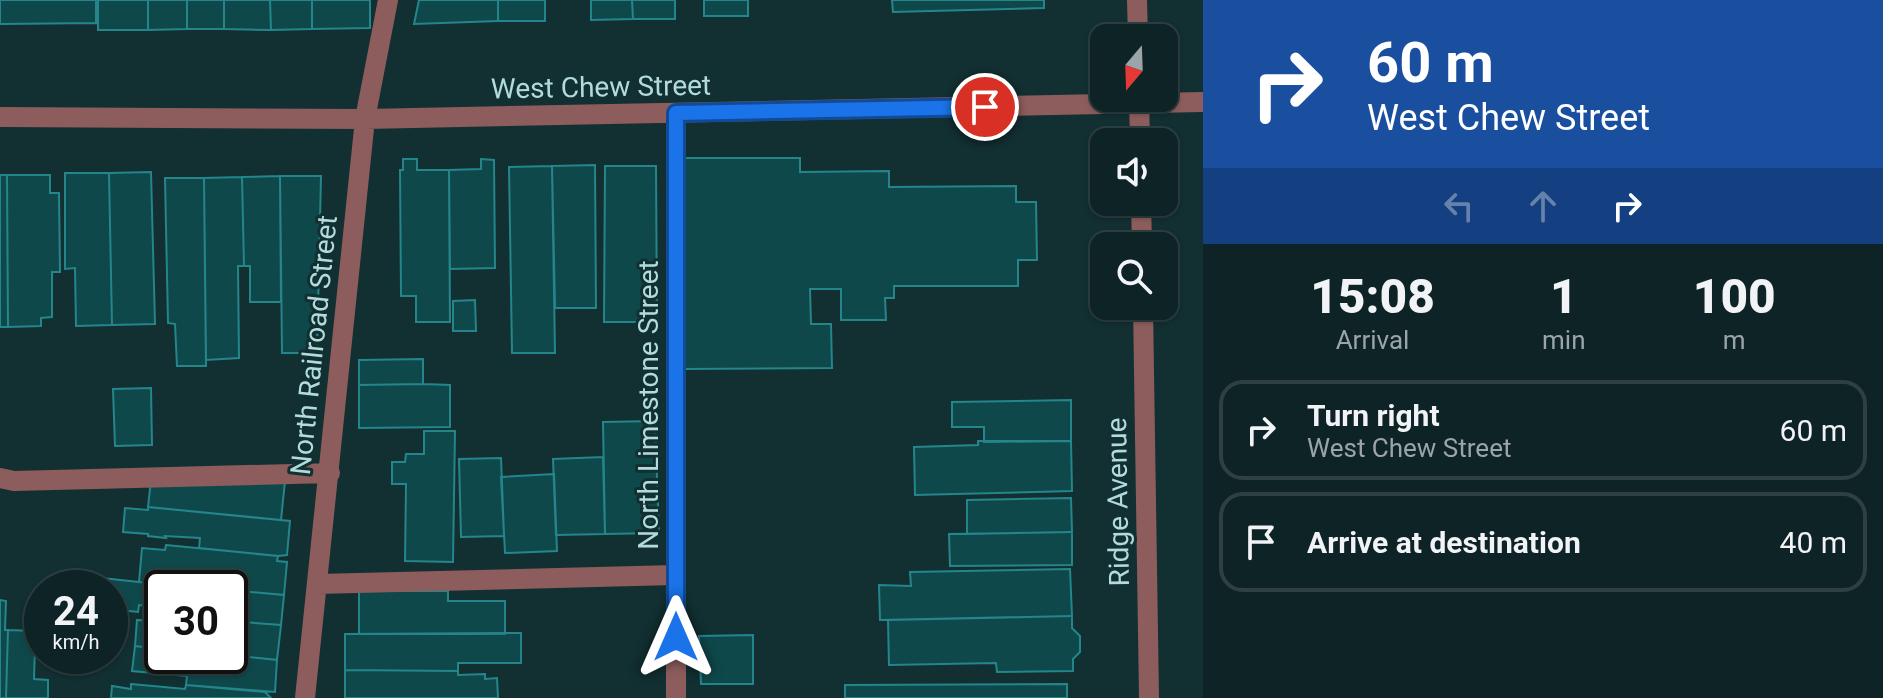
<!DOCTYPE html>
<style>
body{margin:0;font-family:Roboto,sans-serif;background:#172b2d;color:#f1f3f6;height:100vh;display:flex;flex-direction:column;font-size:30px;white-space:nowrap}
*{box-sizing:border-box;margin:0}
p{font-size:26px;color:#9ba4a7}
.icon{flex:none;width:44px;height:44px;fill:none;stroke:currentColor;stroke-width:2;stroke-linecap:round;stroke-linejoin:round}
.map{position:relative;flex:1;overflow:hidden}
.details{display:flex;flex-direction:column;background:#0e2325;width:680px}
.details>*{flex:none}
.hud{background:#1a4fa0;color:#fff;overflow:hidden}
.needle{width:52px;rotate:199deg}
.fabs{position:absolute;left:1090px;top:24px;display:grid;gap:16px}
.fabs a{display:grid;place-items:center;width:88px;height:88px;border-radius:16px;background:#0e2325;box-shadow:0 2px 6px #0004,0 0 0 2px #2e4042;font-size:40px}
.speed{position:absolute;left:24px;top:570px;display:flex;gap:16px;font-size:40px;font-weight:700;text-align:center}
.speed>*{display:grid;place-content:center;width:104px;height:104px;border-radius:50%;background:#0e2325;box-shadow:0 2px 6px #0004,0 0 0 2px #2e4042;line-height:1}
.speed small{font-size:20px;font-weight:400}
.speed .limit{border:4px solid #111;border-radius:12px;background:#fff;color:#111}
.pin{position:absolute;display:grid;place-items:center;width:68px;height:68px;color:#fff;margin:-34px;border:4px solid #fff;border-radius:50%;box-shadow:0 2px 8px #0007}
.me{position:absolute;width:88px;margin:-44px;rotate:0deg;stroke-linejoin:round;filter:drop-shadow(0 0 6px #0008)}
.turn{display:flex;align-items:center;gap:28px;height:168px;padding:0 32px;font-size:36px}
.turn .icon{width:104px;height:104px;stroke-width:2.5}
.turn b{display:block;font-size:56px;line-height:68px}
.lanes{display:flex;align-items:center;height:76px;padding:0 32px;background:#0003;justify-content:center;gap:40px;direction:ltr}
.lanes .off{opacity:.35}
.eta{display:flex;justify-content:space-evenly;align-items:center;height:136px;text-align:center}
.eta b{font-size:48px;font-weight:800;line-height:56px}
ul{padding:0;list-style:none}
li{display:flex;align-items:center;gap:24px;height:100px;margin:0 16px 12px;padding:0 16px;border:4px solid #2e4042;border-radius:24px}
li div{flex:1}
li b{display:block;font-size:30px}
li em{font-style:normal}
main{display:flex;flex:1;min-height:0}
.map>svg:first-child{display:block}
.building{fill:#0f484b;stroke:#24868b;stroke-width:2}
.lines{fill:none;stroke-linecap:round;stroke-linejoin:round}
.minor{stroke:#8c5d5c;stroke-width:20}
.route-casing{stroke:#114b97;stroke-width:20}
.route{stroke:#1a73e8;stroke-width:14}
.labels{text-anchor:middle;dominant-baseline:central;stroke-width:6;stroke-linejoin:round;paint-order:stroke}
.street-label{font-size:28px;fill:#b1dbdd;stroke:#122f31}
</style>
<main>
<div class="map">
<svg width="1203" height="698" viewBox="0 0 1203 698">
<rect width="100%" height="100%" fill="#122f31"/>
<path class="building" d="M 0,0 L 96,0 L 96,23 L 0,24 Z
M 98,0 L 148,0 L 148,30 L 98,30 Z
M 148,0 L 187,0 L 187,29 L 148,30 Z
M 187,0 L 224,0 L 224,29 L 187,29 Z
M 224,0 L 270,0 L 271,30 L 224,29 Z
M 270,0 L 312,0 L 312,29 L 271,30 Z
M 312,0 L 370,0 L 370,28 L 312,29 Z
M 419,0 L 498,0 L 498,21 L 414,24 Z
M 498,0 L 545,0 L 545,21 L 498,21 Z
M 591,0 L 632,0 L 633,19 L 591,20 Z
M 632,0 L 675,0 L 675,19 L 633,19 Z
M 704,0 L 748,0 L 748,16 L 704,16 Z
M 892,0 L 1044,0 L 1044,8 L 893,12 Z
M 682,158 L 800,158 L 800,172 L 889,171 L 889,187 L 1016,186 L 1016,202 L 1036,202 L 1037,260 L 1018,260 L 1018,286 L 894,286 L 894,298 L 885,298 L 886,320 L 841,320 L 841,289 L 810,289 L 811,324 L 831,324 L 832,368 L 683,369 Z
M 403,159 L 417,159 L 417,170 L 449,170 L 450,322 L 416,322 L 416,296 L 401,296 L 400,170 L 403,170 Z
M 481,159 L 494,160 L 495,268 L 450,269 L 449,170 L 481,169 Z
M 595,165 L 596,308 L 555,308 L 552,166 Z
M 552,166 L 555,353 L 512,353 L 509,167 Z
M 605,166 L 656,166 L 657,322 L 604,322 Z
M 151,172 L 155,324 L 112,325 L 109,173 Z
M 65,173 L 109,173 L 112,325 L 76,326 L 75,268 L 65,269 Z
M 0,175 L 7,175 L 8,327 L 0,327 Z
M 7,175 L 50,175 L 50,193 L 59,193 L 60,272 L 52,272 L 52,317 L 41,318 L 41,326 L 8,327 Z
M 280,176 L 281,302 L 250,302 L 250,266 L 244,266 L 242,177 Z
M 280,176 L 321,176 L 317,353 L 282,353 Z
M 242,177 L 244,266 L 238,266 L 239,358 L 206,360 L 204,178 Z
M 165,178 L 204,178 L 206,366 L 177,366 L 175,324 L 168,323 Z
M 475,300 L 476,331 L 453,331 L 453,301 Z
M 423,359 L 423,384 L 359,385 L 359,360 Z
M 423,384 L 450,385 L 450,427 L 359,428 L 359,385 Z
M 151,388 L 152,445 L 115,446 L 113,389 Z
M 1071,400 L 1071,441 L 984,442 L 984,427 L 952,427 L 952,402 Z
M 655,421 L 659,533 L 605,534 L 603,422 Z
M 424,431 L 455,431 L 453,562 L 405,561 L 406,484 L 392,484 L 392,462 L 405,462 L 406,454 L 424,454 Z
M 978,441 L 1071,441 L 1072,491 L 915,495 L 914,447 L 978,445 Z
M 603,457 L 605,534 L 556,535 L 553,459 Z
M 501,458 L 504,536 L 461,537 L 459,459 Z
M 554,474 L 557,551 L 505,553 L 501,477 Z
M 151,480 L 285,481 L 281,520 L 148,507 Z
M 1071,498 L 1072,532 L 967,534 L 967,500 Z
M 148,507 L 290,521 L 287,555 L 278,556 L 199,548 L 200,538 L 165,536 L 166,538 L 148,536 L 148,534 L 123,532 L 125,508 L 148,510 Z
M 1072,532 L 1072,565 L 950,566 L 949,534 Z
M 166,545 L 278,556 L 277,561 L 287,562 L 284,595 L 230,590 L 230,588 L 208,588 L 139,582 L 142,548 L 165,550 Z
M 1070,569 L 1072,616 L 880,620 L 879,585 L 911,586 L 910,572 Z
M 102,578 L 139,582 L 208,588 L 162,588 L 162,608 L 139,605 L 138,612 L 110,609 L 110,588 L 101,588 Z
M 230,590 L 284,595 L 281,625 L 230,621 Z
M 359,591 L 448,591 L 448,601 L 505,601 L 505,634 L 359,634 Z
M 0,600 L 6,601 L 5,630 L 8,630 L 6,698 L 0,698 Z
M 1072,616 L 1072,628 L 1080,636 L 1080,652 L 1073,659 L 1073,671 L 997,672 L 996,663 L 889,665 L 888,620 Z
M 137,620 L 162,621 L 162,649 L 135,646 Z
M 230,621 L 281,625 L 277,660 L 230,655 Z
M 8,630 L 33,631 L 32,646 L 35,646 L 34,679 L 48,680 L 48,698 L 6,698 Z
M 521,633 L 521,663 L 458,663 L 458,671 L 345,670 L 345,634 Z
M 753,635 L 753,684 L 701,684 L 699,636 Z
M 135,646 L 162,649 L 162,656 L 230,655 L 277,660 L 275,692 L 186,685 L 187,676 L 132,671 Z
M 345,670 L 458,671 L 458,675 L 485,674 L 485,679 L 497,678 L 498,698 L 345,698 Z
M 131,684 L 185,689 L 186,685 L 265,692 L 271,698 L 111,698 L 112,686 L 131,689 Z
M 1067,684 L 1067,698 L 845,698 L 845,685 Z"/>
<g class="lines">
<path class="minor" d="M 1137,0 L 1138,38
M 1139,98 L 1140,142
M 0,117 L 365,119 L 1203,102
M 1141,202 L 1142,246
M 1143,306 L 1149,698
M 0,478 L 14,481 L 330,473
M 317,584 L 675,575
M 305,698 L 365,119 L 388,0
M 676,698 L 676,113"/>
</g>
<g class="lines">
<defs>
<path id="route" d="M 676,637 L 676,113 L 985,107"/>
</defs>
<use href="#route" class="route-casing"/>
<use href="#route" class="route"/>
</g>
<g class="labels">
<g class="street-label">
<text transform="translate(601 87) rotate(-1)">West Chew Street</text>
<text transform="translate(314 345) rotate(-84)">North Railroad Street</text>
<text transform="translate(648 405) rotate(-90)">North Limestone Street</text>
<text transform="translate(1118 502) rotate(-91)">Ridge Avenue</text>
</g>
</g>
</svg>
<div class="fabs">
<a><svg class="needle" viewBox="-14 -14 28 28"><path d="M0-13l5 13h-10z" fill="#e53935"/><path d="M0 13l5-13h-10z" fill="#9ba4a7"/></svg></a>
<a><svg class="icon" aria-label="sound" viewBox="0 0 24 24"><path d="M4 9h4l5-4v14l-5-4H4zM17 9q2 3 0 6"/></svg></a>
<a><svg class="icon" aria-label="search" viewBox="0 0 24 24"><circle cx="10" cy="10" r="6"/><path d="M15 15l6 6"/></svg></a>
</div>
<div class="speed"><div>24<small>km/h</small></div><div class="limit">30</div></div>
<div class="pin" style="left:985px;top:107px;background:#d93025"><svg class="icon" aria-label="arrive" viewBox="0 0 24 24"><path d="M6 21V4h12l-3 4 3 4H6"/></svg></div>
<svg class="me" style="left:676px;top:637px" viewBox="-20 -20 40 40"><path d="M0-17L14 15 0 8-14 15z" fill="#1a73e8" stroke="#fff" stroke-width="4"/></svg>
</div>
<section class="details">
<div class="hud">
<div class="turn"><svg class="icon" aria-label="right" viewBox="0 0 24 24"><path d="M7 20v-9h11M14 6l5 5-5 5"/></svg><div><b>60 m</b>West Chew Street</div></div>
<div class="lanes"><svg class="icon off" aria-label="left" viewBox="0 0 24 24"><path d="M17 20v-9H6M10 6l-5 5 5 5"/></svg><svg class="icon off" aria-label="ahead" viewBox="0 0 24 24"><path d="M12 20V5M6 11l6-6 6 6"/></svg><svg class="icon" aria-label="right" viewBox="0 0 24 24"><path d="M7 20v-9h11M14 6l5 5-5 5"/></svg></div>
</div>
<div class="eta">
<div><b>15:08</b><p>Arrival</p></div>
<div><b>1</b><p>min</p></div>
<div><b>100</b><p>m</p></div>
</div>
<ul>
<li><svg class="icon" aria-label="right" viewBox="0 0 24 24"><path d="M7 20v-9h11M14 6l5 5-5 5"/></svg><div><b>Turn right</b><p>West Chew Street</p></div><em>60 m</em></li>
<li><svg class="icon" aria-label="arrive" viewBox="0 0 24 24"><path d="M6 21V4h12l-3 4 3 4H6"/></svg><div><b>Arrive at destination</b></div><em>40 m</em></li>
</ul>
</section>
</main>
